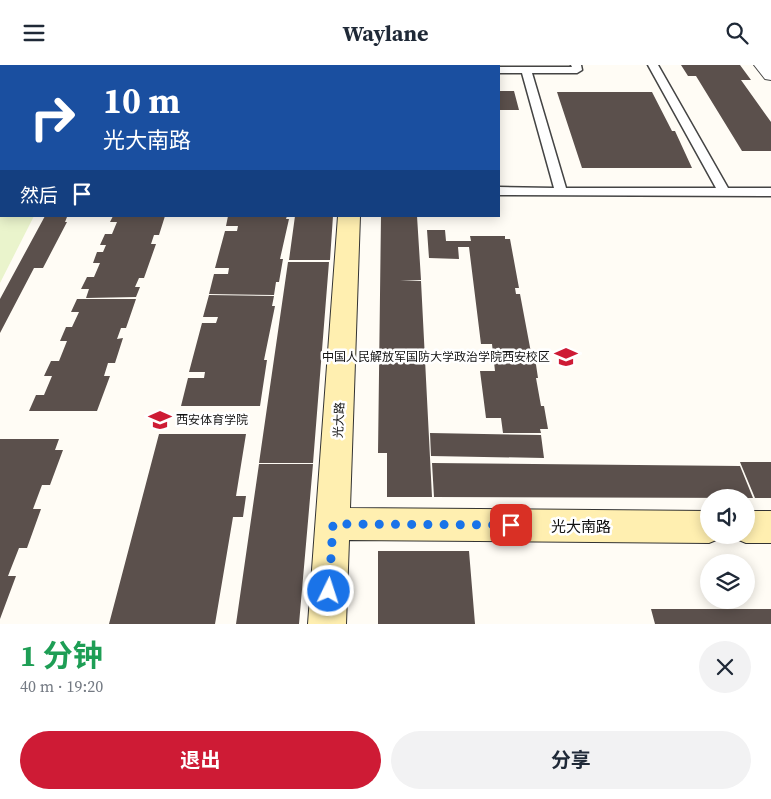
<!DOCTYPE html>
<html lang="zh">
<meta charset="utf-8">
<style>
body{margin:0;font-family:"Source Serif 4","Noto Sans SC",serif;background:#f2f2f3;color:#1f2937;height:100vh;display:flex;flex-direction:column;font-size:19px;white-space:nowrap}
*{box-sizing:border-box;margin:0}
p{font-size:16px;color:#747a83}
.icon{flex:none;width:28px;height:28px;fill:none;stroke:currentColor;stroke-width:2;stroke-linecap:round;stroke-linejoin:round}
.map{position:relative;height:559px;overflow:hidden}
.sheet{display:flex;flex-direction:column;background:#fff;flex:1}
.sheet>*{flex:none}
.guide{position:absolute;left:0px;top:0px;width:500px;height:152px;box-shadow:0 2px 12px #0003;background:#1a4fa0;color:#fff;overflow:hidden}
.controls{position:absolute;left:700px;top:424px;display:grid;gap:10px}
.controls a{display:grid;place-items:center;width:55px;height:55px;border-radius:50%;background:#fff;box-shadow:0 2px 12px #0003;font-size:25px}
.pin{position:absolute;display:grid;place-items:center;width:42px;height:42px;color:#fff;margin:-21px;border-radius:10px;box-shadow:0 2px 8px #0006}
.me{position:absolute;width:55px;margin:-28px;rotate:4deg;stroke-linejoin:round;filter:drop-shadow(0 0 4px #0008)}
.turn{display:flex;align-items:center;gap:18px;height:105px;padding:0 20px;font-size:22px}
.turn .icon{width:65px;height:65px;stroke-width:2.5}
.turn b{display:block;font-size:35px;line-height:42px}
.then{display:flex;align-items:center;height:48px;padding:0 20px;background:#0003;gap:10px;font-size:19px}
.round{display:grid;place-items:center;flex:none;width:52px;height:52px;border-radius:26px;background:#f2f2f3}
.headline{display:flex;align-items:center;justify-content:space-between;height:85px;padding:0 20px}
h1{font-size:30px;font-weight:700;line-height:38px;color:#1e9e55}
.cta{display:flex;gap:10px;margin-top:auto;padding:10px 20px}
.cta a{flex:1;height:58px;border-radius:30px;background:#ce1b35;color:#fff;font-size:20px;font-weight:700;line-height:58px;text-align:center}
.cta a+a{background:#f2f2f3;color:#1f2937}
header{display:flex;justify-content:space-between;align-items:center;height:65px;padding:0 20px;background:#fff;font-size:22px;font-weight:700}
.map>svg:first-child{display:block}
.pitch{fill:#eaf4cc}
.building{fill:#5b504c}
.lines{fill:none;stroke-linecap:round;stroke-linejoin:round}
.lane-casing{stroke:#444;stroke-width:3}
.street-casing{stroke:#444;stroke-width:2}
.secondary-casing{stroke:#333;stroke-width:2}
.lane{fill:#fff;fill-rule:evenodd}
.street{fill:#fff;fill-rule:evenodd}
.secondary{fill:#ffefb0;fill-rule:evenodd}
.route{stroke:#1a73e8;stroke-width:9;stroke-dasharray:0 16.2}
.labels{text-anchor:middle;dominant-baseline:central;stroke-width:5;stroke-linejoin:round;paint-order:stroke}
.poi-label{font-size:12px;fill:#111;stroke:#fff;text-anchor:end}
.street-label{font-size:12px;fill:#111;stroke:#fff}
.near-street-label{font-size:15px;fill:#111;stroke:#fff}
</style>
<header><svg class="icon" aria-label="menu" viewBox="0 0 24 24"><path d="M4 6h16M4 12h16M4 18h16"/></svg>Waylane<svg class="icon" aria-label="search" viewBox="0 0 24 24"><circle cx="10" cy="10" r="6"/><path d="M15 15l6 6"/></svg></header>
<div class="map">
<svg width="771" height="559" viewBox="0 0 771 559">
<rect width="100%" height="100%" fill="#fffcf5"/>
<path class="pitch" d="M 0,37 L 1,151 L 34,151 L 0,218 Z"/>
<path class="building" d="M 681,0 L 740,0 L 751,15 L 741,15 L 771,57 L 771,86 L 742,86 L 696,11 L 688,11 Z
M 499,26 L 514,26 L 519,45 L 499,45 Z
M 557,27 L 652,27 L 672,66 L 675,66 L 692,103 L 582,103 Z
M 45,151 L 64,151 L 67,152 L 65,157 L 67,157 L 43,203 L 34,203 L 0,268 L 0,234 Z
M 113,151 L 165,151 L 159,170 L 154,170 L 151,179 L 156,179 L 144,213 L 139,213 L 135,222 L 140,222 L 136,232 L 86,233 L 89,224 L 81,224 L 87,212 L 94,212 L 100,198 L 93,198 L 97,187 L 103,187 L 106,180 L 100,180 L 105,169 L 112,169 L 117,157 L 110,157 Z
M 228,151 L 287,151 L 286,154 L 289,154 L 280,194 L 283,194 L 279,217 L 276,217 L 274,230 L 209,229 L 214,209 L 228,209 L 229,203 L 215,203 L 225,166 L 237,166 L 238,161 L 226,161 Z
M 295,151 L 333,151 L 330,195 L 289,195 Z
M 381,151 L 417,151 L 421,215 L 400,216 L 421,216 L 432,432 L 387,432 L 387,388 L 378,388 Z
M 427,165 L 445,165 L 446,176 L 471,176 L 470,171 L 505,171 L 505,174 L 510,174 L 519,223 L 515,223 L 516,229 L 520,229 L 532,293 L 535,293 L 538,313 L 536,313 L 541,341 L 544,341 L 548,364 L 540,364 L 541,368 L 503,368 L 501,353 L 486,353 L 480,306 L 495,306 L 492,279 L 481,279 L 469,182 L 458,182 L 459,194 L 429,193 Z
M 288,197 L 329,197 L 313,398 L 259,398 Z
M 209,230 L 274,231 L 272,241 L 275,241 L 264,295 L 267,295 L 260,341 L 181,341 L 188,313 L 204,313 L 205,307 L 189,307 L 202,258 L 216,258 L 218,252 L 203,252 Z
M 77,234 L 136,234 L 126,263 L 121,263 L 117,274 L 123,273 L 115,298 L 108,298 L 104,311 L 110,311 L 97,346 L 29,346 L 36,330 L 44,330 L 52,311 L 44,311 L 51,296 L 59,296 L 67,276 L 60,276 L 66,262 L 72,262 L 79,247 L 71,247 Z
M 430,368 L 541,370 L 544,393 L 431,391 Z
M 159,369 L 246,369 L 236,431 L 246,431 L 243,452 L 233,452 L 215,559 L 109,559 Z
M 0,374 L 59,374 L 55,385 L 63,385 L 50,420 L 42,420 L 33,444 L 41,444 L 27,483 L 19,483 L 8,511 L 16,511 L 0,554 Z
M 740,397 L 771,397 L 771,433 L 755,433 Z
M 432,398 L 740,401 L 753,433 L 434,432 Z
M 259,399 L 313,399 L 299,559 L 236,559 Z
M 378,486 L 469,486 L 475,559 L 378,559 Z
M 651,544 L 771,544 L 771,559 L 655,559 Z"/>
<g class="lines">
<defs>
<path id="lane" d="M 482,0 L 492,0 L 493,1 L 483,1 Z
M 571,0 L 581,0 L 582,5 L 577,8 L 532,8 L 566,123 L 716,123 L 648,0 L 658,0 L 728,123 L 771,123 L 771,131 L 499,130 L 499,122 L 554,123 L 522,8 L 499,8 L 499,2 L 572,2 Z"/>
<path id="street" d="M 754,0 L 771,0 L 771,15 L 765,14 Z"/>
<path id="secondary" d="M 348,0 L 366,0 L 366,1 L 348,1 Z
M 338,151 L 360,151 L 350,443 L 709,446 L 709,470 L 723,470 L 721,473 L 709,478 L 349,475 L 346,559 L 308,559 Z
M 746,446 L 771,446 L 771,478 L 746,478 L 734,473 L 732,470 L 746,470 Z"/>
</defs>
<use href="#lane" class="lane-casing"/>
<use href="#street" class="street-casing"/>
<use href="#secondary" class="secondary-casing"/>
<use href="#lane" class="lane"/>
<use href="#street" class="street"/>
<use href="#secondary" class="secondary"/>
</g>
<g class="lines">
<path class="route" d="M 329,526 L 333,459 L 511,460"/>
</g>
<defs>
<symbol id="university-bare" viewBox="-9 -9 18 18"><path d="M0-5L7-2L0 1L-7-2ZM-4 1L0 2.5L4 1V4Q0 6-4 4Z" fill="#ce1b35" stroke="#fff" stroke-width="2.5" paint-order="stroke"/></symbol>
</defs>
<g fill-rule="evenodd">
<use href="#university-bare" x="550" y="276" width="32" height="32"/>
<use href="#university-bare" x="144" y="339" width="32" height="32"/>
</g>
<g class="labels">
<g class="poi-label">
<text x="550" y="292">中国人民解放军国防大学政治学院西安校区</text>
<text x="176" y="355" text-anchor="start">西安体育学院</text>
</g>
<g class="street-label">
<text transform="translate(339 355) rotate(-87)">光大路</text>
</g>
<g class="near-street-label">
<text x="581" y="461">光大南路</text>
</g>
</g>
</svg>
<div class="controls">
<a><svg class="icon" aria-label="sound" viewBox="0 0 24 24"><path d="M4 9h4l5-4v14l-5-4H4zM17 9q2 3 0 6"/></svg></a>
<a><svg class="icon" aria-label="layers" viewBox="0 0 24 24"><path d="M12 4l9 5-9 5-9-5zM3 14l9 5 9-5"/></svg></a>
</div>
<div class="pin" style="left:511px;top:460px;background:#d93025"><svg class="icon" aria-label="arrive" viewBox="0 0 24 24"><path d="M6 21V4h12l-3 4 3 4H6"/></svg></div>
<svg class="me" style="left:329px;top:526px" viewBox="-20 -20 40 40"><circle r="17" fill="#1a73e8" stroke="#fff" stroke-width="3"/><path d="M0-11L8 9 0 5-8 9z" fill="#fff"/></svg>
<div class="guide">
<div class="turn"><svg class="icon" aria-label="right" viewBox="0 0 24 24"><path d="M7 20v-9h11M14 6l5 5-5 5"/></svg><div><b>10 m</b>光大南路</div></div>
<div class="then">然后<svg class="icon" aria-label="arrive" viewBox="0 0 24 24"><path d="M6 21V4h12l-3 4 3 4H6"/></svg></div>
</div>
</div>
<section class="sheet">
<div class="headline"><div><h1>1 分钟</h1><p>40 m · 19:20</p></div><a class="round"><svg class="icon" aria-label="close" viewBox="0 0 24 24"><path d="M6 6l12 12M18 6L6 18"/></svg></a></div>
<div class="cta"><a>退出</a><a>分享</a></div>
</section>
